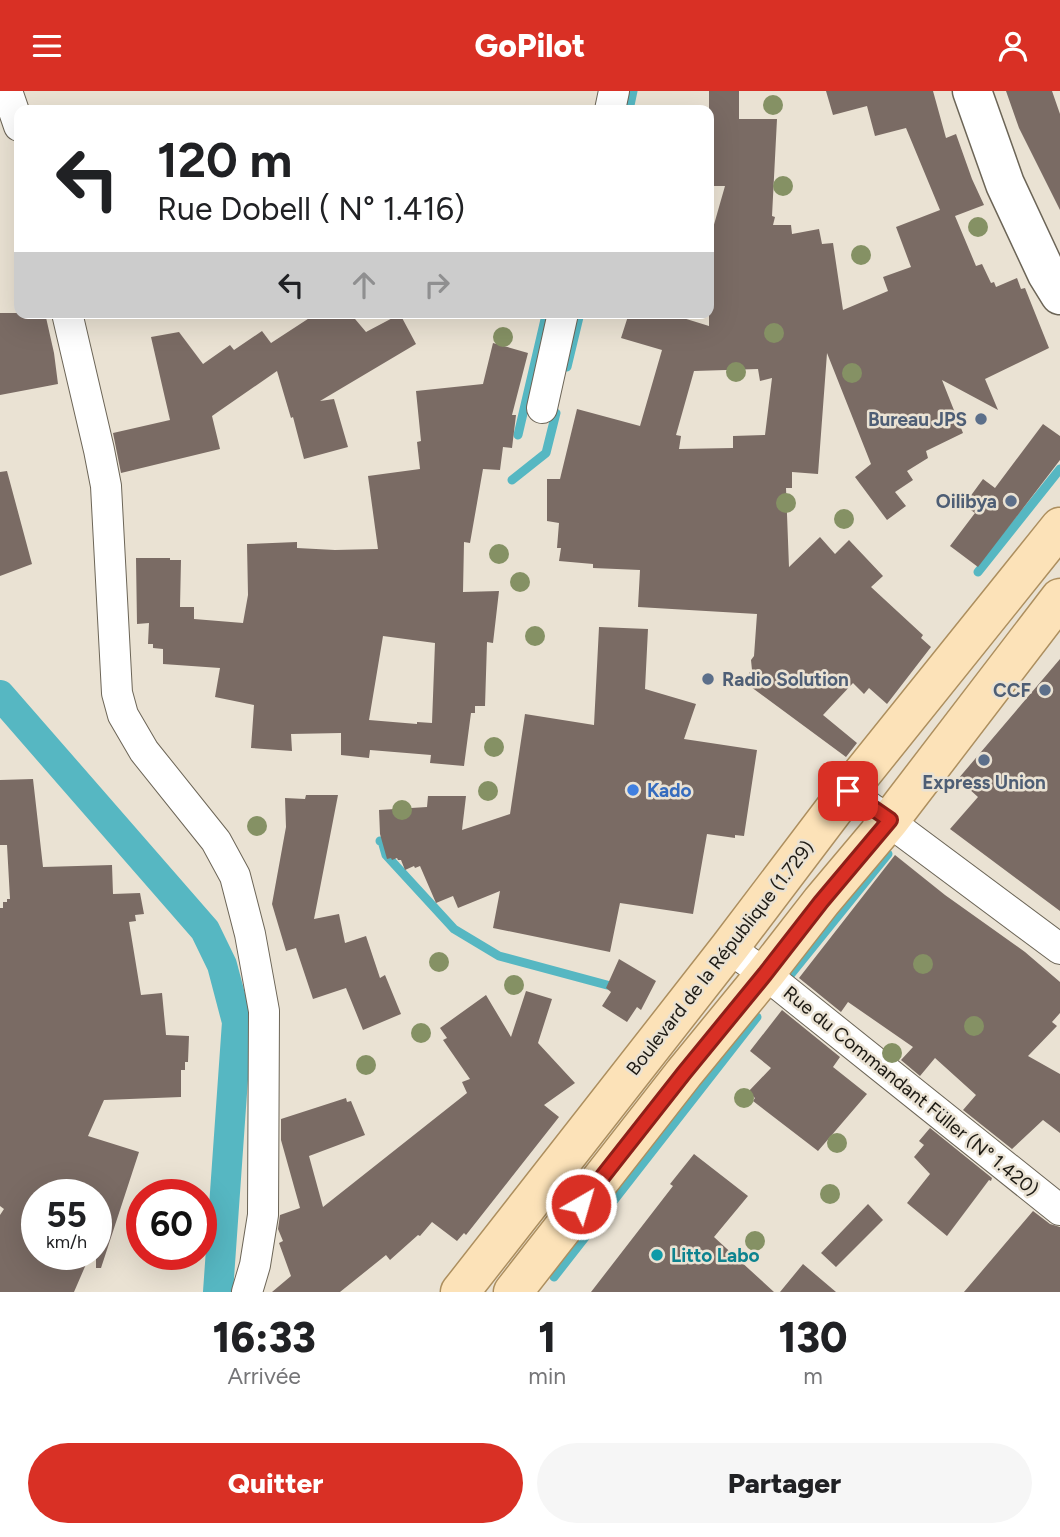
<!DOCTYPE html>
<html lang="fr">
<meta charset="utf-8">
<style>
body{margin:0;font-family:Figtree,sans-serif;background:#f6f6f6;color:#202124;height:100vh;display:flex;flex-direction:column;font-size:26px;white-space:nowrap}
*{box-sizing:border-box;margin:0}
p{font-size:23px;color:#757577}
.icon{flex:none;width:38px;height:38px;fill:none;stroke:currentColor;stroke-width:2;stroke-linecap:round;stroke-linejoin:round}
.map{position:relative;height:1201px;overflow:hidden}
.side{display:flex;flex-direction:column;background:#fff;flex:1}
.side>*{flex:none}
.hud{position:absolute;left:14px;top:14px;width:700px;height:214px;border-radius:14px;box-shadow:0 7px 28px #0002;background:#fff;color:#202124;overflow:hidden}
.speed{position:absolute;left:21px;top:1088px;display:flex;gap:14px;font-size:35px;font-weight:700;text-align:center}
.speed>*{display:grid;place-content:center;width:91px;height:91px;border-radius:50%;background:#fff;box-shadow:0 7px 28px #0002;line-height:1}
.speed small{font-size:18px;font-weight:400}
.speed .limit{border:10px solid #d22;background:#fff;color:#111}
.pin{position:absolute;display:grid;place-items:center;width:60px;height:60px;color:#fff;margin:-30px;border-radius:14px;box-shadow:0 4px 10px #0006}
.me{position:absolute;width:77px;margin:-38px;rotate:38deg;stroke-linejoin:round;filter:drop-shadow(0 0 5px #0008)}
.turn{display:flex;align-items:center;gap:24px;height:147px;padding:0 28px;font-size:32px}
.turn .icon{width:91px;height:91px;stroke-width:2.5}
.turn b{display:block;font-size:49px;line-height:60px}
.lanes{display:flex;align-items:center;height:66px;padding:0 28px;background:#0003;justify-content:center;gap:35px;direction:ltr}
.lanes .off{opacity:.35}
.eta{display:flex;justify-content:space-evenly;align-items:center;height:119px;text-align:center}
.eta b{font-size:42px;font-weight:800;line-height:49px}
.action{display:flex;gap:14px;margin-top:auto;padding:14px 28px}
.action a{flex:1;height:80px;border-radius:42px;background:#d93025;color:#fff;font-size:28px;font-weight:800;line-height:80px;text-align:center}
.action a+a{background:#f6f6f6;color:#202124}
header{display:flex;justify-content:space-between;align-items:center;height:91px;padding:0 28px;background:#d93025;color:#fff;font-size:32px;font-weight:800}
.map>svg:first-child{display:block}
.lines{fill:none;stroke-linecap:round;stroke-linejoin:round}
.stream{stroke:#56b7c2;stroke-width:9}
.canal{stroke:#56b7c2;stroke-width:30}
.building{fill:#7a6b64;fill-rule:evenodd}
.street-casing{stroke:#6c6557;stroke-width:32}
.secondary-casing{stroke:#6c6557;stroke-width:41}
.primary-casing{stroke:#ad8f5f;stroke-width:41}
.street{stroke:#fff;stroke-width:30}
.secondary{stroke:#fff;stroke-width:38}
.primary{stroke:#fce2b8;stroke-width:38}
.tree{fill:#859164}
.route-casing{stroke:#8d1f18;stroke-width:18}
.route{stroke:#d93025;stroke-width:12}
.service-dot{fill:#5c6f8a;stroke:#eae2d3;stroke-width:2.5}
.shop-dot{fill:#3f7fe0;stroke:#eae2d3;stroke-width:2.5}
.culture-dot{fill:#0f9aa8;stroke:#eae2d3;stroke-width:2.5}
.labels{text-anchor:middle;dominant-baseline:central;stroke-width:5;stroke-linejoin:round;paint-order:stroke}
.service-label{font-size:19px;font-weight:bold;fill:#4e5e75;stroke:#eae2d3;text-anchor:end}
.shop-label{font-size:19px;font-weight:bold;fill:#366cbe;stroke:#eae2d3;text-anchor:start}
.street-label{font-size:19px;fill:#1d1a14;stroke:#eae2d3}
.culture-label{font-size:19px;font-weight:bold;fill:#0d838f;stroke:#eae2d3;text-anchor:start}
</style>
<header><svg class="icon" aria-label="menu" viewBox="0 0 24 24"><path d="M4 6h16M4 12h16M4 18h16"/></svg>GoPilot<svg class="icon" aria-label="person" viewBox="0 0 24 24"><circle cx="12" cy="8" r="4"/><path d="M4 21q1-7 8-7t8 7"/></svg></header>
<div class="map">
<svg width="1060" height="1201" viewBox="0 0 1060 1201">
<rect width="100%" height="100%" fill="#eae2d3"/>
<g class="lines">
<path class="stream" d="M 629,19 L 633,0
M 567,276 L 580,222
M 518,344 L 546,224
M 512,389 L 546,362 L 556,322
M 978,481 L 1060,378
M 380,750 L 382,750 L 386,764 L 454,838 L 499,865 L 607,894
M 787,888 L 888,763
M 554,1186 L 757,926"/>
<path class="canal" d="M 0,604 L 205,839 L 222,874 L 237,931 L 218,1201"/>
</g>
<path class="building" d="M 709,0 L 739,0 L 739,28 L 777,28 L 772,125 L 775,126 L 773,134 L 791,134 L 792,143 L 819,138 L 822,153 L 833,152 L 843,219 L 888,200 L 883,186 L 911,176 L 896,136 L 940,119 L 906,37 L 875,45 L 867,15 L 833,24 L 826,0 L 933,0 L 946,47 L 956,43 L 972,88 L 984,114 L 955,125 L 976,175 L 982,173 L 991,192 L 994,191 L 996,196 L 1017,187 L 1021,198 L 1025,197 L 1049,257 L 985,288 L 998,319 L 942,289 L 963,342 L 926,360 L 928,367 L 907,380 L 913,389 L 895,401 L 906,415 L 887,429 L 855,386 L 871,373 L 827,262 L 818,383 L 792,381 L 792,397 L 786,397 L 789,476 L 820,446 L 835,463 L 849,449 L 883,485 L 871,496 L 923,544 L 921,547 L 931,556 L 887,613 L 869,597 L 864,603 L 853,592 L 823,624 L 857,652 L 846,666 L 747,593 L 751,585 L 749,582 L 752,579 L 751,569 L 754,565 L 757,523 L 638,516 L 640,479 L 593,477 L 593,473 L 559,470 L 561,457 L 557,457 L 559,432 L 547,430 L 547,388 L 560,388 L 577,318 L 640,335 L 662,259 L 621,247 L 629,222 L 667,222 L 709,235 L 709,151 L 725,95 L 709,95 ZM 758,278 L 760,290 L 772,287 L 765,344 L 733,345 L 733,357 L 679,358 L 681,345 L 676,344 L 694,280 Z
M 1006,0 L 1052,0 L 1060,23 L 1060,119 L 1019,37 Z
M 0,222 L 45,222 L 54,262 L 58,293 L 0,304 Z
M 317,222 L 350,222 L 366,241 L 400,223 L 416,253 L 320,310 L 334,308 L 348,356 L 304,368 L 293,326 L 291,327 L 277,280 L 212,325 L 220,358 L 121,382 L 113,342 L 170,329 L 151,246 L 179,241 L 203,273 L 230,254 L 234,259 L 262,240 L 271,252 Z
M 493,252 L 528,262 L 512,324 L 516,324 L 512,357 L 503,356 L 500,379 L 483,378 L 470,452 L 464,451 L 463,501 L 499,500 L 493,552 L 487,551 L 485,615 L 475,615 L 475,622 L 471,622 L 464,675 L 430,672 L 431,664 L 370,659 L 369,667 L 341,664 L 341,642 L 291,643 L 292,660 L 251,657 L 254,614 L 215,606 L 220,577 L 163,573 L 163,558 L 153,557 L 153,553 L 148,553 L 149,532 L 137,533 L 136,467 L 170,467 L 170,469 L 181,469 L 180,516 L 194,516 L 194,528 L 243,532 L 248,504 L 247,453 L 297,451 L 297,457 L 335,459 L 378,458 L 368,385 L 420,378 L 417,351 L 421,350 L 416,300 L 483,293 ZM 383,545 L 435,552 L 432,632 L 417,631 L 417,633 L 369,629 Z
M 1043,333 L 1060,345 L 1060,369 L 978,476 L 950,455 L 975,422 L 964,414 L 983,388 L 995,397 Z
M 7,380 L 32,473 L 0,485 L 0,381 Z
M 599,536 L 648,538 L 645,598 L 696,613 L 684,648 L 757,659 L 744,745 L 735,744 L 735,747 L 707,743 L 693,823 L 620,812 L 610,861 L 493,837 L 500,800 L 458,817 L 453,805 L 436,812 L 420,775 L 415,777 L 414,775 L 405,779 L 401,769 L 398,769 L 397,767 L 392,769 L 391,767 L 387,768 L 380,743 L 379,719 L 427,716 L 428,705 L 466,705 L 462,739 L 510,723 L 525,623 L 594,634 Z
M 1060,568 L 1060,820 L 950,738 L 978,706 L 958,688 Z
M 33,688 L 43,776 L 112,774 L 113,803 L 140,802 L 144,823 L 135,824 L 136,830 L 129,831 L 141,904 L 162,902 L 166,944 L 189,945 L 188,971 L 185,971 L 185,979 L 181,979 L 181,1006 L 104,1009 L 88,1045 L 139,1061 L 101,1177 L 96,1177 L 96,1104 L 37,1104 L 37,1164 L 90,1164 L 74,1201 L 0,1201 L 0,1124 L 4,1118 L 0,1115 L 0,817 L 3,817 L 3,811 L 7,811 L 7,808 L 10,808 L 7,754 L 0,754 L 0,689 Z
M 306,704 L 338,704 L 314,828 L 339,823 L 345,852 L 366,845 L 380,887 L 385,884 L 401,923 L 363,939 L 346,897 L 313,908 L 296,857 L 286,860 L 272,813 L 286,736 L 285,707 L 305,708 Z
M 895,764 L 945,804 L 1025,861 L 1060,891 L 1060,922 L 1052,931 L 1057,935 L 1028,965 L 1060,983 L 1060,1042 L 1043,1029 L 1012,1058 L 963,1019 L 976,1004 L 935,967 L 920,985 L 901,969 L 913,956 L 848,911 L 841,921 L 799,887 Z
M 619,868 L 656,890 L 641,919 L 637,916 L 627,931 L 602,915 L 611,901 L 606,897 Z
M 526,900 L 552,908 L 538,952 L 575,992 L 544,1014 L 559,1026 L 466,1144 L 464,1142 L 457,1150 L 432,1131 L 420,1145 L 418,1144 L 390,1169 L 386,1164 L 340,1201 L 272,1201 L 291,1185 L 279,1152 L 283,1150 L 278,1138 L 280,1124 L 300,1117 L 281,1049 L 281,1028 L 346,1007 L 347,1011 L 351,1010 L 365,1044 L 309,1065 L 323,1116 L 467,1002 L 462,991 L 470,988 L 443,949 L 447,947 L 440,937 L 486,904 L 511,946 Z
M 782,919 L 840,966 L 833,976 L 867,1003 L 818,1060 L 753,1010 L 755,1007 L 748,1001 L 771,977 L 750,960 Z
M 930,1037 L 992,1087 L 991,1090 L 989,1089 L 947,1145 L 907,1112 L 930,1083 L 914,1066 L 924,1054 L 919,1050 Z
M 694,1063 L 748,1105 L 714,1146 L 774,1201 L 591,1201 L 673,1095 L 670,1093 Z
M 868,1113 L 883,1129 L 836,1176 L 821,1162 Z
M 1033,1120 L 1050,1133 L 1060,1136 L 1060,1201 L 964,1201 Z
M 803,1173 L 836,1201 L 780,1201 Z"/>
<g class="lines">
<defs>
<path id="street" d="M 7,0 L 19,35
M 610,19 L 614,0
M 67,222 L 99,359 L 106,395 L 117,602 L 123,624 L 144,660 L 216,750 L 235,785 L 250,843 L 264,920 L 263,1124 L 255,1174 L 247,1201
M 542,317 L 563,222
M 848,700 L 1060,858
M 729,857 L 765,883 L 1060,1119"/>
<path id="secondary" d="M 972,0 L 1005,93 L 1047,183 L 1060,204"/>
<path id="primary" d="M 460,1201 L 729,857 L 848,700 L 1060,436
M 513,1201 L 684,982 L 765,883 L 821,811 L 890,729 L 1060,507"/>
</defs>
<use href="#street" class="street-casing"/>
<use href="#secondary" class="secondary-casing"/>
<use href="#primary" class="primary-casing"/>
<use href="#street" class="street"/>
<use href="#secondary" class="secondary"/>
<use href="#primary" class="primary"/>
</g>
<g class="tree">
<circle cx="773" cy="14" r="10"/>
<circle cx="783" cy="95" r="10"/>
<circle cx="978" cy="136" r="10"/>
<circle cx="861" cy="164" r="10"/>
<circle cx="774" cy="242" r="10"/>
<circle cx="503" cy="246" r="10"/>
<circle cx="736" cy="281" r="10"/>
<circle cx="852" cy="282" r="10"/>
<circle cx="786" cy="412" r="10"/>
<circle cx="844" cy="428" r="10"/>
<circle cx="499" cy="463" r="10"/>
<circle cx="520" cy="491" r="10"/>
<circle cx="535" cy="545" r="10"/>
<circle cx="494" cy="656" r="10"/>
<circle cx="488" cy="700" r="10"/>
<circle cx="402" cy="719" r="10"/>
<circle cx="257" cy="735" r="10"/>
<circle cx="439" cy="871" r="10"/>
<circle cx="923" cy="873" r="10"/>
<circle cx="514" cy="894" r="10"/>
<circle cx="974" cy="935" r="10"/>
<circle cx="421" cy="942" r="10"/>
<circle cx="892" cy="962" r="10"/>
<circle cx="366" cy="974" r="10"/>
<circle cx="744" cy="1007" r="10"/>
<circle cx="837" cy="1052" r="10"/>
<circle cx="830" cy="1103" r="10"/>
<circle cx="755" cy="1150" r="10"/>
</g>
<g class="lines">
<defs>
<path id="route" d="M 581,1113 L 684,982 L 765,883 L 821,811 L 890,729 L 848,700"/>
</defs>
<use href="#route" class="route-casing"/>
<use href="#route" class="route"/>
</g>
<g class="service-dot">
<circle cx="981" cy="328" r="7"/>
<circle cx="1011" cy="410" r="7"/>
<circle cx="708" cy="588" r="7"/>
<circle cx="1045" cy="599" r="7"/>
<circle cx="984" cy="669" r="7"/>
</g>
<circle class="shop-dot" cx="633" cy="699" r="7"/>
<circle class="culture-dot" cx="657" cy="1164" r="7"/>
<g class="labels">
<g class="service-label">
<text x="967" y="328">Bureau JPS</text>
<text x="997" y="410">Oilibya</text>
<text x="722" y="588" text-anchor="start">Radio Solution</text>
<text x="1031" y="599">CCF</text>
<text x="984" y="691" text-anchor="middle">Express Union</text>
</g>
<g class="shop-label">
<text x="647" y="699">Kado</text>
</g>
<g class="street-label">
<text transform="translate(720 867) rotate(-52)">Boulevard de la République (1.729)</text>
<text transform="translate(911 1000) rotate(39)">Rue du Commandant Füller (N° 1.420)</text>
</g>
<g class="culture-label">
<text x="671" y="1164">Litto Labo</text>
</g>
</g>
</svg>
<div class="speed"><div>55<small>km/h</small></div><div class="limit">60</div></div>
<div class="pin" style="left:848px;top:700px;background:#d93025"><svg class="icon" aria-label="arrive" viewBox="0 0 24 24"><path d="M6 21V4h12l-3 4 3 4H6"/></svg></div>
<svg class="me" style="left:581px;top:1113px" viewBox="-20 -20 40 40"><circle r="17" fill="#d93025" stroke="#fff" stroke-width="3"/><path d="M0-11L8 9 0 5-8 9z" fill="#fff"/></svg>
<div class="hud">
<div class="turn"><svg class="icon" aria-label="left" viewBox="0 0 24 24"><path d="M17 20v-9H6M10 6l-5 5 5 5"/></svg><div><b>120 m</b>Rue Dobell ( N° 1.416)</div></div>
<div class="lanes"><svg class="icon" aria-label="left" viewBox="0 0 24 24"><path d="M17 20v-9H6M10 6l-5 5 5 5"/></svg><svg class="icon off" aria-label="ahead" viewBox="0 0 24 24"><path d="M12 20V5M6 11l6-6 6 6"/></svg><svg class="icon off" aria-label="right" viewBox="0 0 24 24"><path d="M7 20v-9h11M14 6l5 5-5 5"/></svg></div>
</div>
</div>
<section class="side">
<div class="eta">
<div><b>16:33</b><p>Arrivée</p></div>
<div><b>1</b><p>min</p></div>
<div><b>130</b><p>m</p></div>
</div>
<div class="action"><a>Quitter</a><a>Partager</a></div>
</section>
